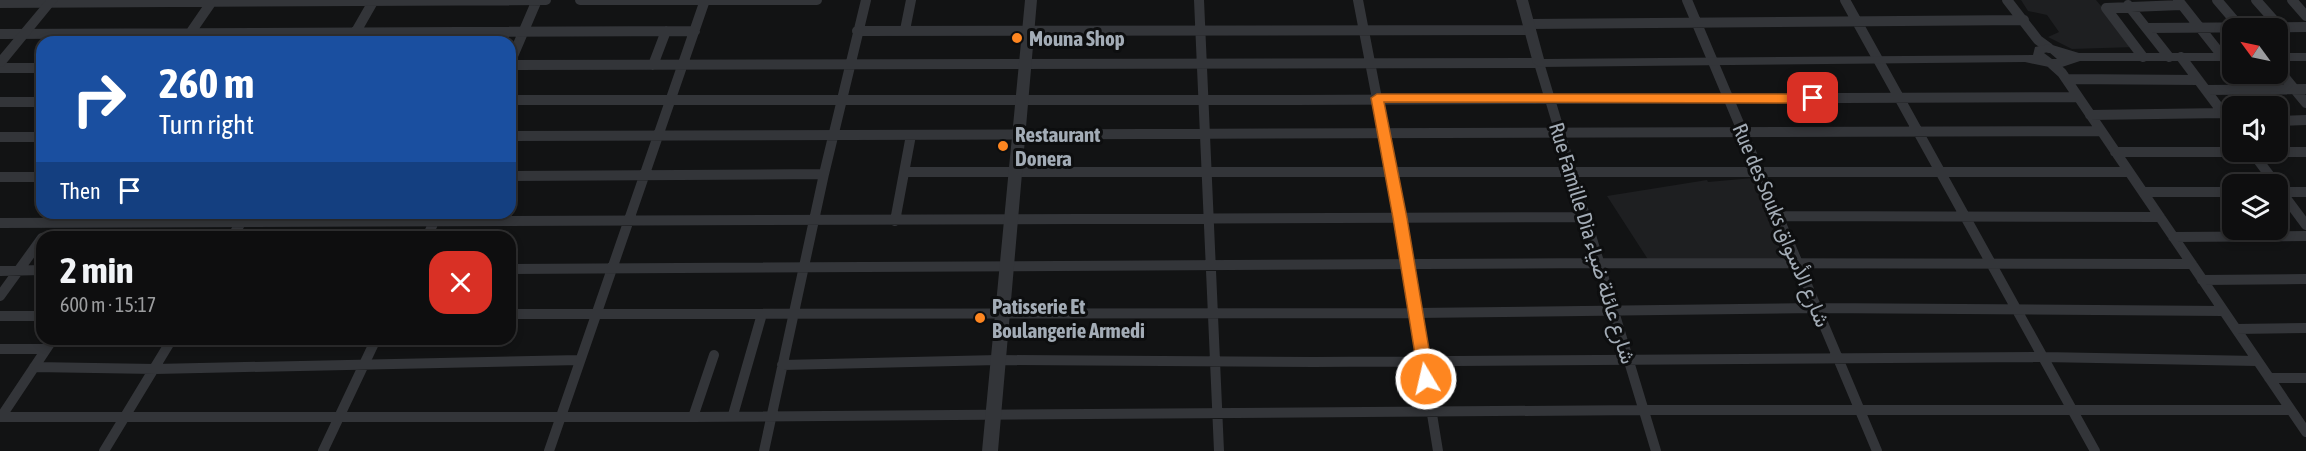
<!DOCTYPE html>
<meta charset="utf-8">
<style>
body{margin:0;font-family:"Asap Condensed",Vazirmatn,sans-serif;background:#1c1c1d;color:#f1f3f6;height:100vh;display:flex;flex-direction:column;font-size:22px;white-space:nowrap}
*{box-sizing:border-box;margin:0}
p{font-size:20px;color:#9b9c9e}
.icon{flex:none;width:33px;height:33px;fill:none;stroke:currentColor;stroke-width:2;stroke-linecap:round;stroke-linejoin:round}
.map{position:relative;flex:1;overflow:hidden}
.details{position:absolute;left:36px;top:231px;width:480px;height:114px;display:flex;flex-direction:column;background:#0e0e0f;border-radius:18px;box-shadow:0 3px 9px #0003,0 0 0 2px #2e2e2f}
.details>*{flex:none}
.banner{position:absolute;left:36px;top:36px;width:480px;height:183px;border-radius:18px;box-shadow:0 3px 9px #0003,0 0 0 2px #2e2e2f;background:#1a4fa0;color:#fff;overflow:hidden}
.needle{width:39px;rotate:303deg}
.fabs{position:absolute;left:2222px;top:18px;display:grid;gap:12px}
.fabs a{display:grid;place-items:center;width:66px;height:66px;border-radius:12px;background:#0e0e0f;box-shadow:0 3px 9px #0003,0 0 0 2px #2e2e2f;font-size:30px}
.pin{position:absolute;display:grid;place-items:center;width:51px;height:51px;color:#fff;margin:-26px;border-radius:12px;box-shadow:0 3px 9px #0006}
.me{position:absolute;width:66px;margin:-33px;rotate:351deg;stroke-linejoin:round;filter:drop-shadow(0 0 4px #0008)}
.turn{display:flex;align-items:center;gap:21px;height:126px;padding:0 24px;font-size:27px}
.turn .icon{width:78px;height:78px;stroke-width:2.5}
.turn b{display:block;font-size:42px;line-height:51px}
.then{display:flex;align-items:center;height:57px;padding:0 24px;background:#0003;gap:12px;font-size:22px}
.round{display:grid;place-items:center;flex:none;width:63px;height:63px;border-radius:18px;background:#1c1c1d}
.summary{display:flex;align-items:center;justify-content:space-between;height:102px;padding:0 24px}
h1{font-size:36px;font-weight:700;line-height:45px}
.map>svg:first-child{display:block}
.built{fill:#1e1f21}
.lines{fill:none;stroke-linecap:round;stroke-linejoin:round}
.minor{stroke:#333539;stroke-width:10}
.tertiary{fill:#333539;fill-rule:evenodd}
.route{fill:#fe8620;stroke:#a55715;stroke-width:1.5}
.poi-dot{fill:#fe8620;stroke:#0d0e0f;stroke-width:2}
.labels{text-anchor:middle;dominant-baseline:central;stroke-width:6;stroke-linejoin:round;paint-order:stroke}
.poi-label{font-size:21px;font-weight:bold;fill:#a3acb6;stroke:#0d0e0f;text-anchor:start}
.street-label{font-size:21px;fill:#a3acb6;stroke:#0d0e0f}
</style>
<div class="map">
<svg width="2306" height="451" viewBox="0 0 2306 451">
<rect width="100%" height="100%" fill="#121314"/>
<path class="built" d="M 2021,0 L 2096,0 L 2135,47 L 2072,49 L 2048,37 L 2059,32 L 2047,15 L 2028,11 Z
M 1753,178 L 1787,261 L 1649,261 L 1607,196 L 1707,180 L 1708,182 Z"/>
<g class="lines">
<path class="minor" d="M 580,0 L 817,0
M 1199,0 L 1219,451
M 1358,0 L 1400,218 L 1438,451
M 1687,0 L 1877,451
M 1845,0 L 2095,451
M 2007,0 L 2038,40 L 2049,48
M 2178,0 L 2223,57
M 2217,0 L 2240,27
M 2256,0 L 2280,27
M 2292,0 L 2306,16
M 0,3 L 546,0
M 2128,5 L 2169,57
M 1528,24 L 2024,20
M 2147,28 L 2306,27
M 905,30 L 911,0
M 857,31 L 1530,30
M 0,34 L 695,31
M 184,42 L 213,0
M 350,42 L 374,0
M 2143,57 L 2106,8 L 2181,5
M 2181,57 L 2232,125
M 510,63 L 537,0
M 2052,64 L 2062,73 L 2306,432
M 510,65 L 1539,63 L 1656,451
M 653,65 L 666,31
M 0,68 L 42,68
M 2277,68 L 2306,103
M 2066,79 L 2198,80
M 2206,90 L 2306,89
M 510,100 C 1033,99 1555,102 2078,97
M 0,102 L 42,102
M 2090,115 L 2223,113
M 2277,121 L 2306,120
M 510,136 L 2101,131
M 0,137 L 42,137
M 2115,152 L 2306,152
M 2252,152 L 2276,184
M 905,172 L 2129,172
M 510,176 L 824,174
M 0,177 L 42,177
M 2277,186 L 2306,225
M 2143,192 L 2232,192
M 2277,192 L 2306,192
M 1778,216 L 2160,217
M 895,221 L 911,135
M 0,223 L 1585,217
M 232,237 L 247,213
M 427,237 L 438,213
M 2173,237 L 2306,236
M 510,269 L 1599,263 L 2192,264
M 0,271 L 42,270
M 2202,280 L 2306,279
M 0,296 L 42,238
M 510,314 L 1416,313 L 1817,308 L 2223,311
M 0,316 L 42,316
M 2236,329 L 2306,328
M 0,349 L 46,349
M 782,365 L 998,360 L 1314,362 L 2043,357 L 2257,361
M 34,367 L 155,369 L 580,360
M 2269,378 L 2306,378
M 733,415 L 762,314
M 0,417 L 693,417 L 1644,410 L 2291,410
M 1,417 L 53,339
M 693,417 L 714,355
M 104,451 L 172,339
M 323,451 L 376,339
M 549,451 L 705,0
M 764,451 L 824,174 L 866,0"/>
<path class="tertiary" d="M 46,0 L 58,0 L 4,66 L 0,67 L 0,55 Z
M 1025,0 L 1037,0 L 998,451 L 982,451 Z
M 1516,0 L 1528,0 L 1544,59 L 2033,55 L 2035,47 L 2049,44 L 2079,53 L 2232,53 L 2232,61 L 2080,61 L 2062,67 L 2049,67 L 2025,62 L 1539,67 L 1533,63 ZM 2048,52 L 2049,52 L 2057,59 L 2052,59 L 2044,53 Z
M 2277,53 L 2306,53 L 2306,61 L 2277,61 Z"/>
</g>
<path class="route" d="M 1377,94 L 1813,94 L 1819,98 L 1813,103 L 1384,102 L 1407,218 L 1434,379 L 1431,383 L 1426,385 L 1421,383 L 1419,379 L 1393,218 L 1371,98 Z"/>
<g class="poi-dot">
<circle cx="1017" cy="38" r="6"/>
<circle cx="1003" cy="146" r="6"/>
<circle cx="980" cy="318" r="6"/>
</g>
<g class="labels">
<g class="poi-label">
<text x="1029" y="38">Mouna Shop</text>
<text x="1015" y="134">Restaurant<tspan x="1015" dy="24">Donera</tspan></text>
<text x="992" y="306">Patisserie Et<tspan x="992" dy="24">Boulangerie Armedi</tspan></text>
</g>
<g class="street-label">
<text transform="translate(1782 225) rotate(67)">Rue des Souks شارع الأسواق</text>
<text transform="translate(1593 243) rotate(73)">Rue Famille Dia شارع عائلة ضياء</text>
</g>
</g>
</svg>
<div class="fabs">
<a><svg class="needle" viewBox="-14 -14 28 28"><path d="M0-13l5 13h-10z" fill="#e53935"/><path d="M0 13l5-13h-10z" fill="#9b9c9e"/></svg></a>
<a><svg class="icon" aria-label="sound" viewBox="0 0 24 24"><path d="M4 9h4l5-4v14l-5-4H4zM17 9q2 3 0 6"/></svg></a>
<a><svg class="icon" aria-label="layers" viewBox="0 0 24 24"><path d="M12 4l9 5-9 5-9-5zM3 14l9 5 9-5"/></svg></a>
</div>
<div class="pin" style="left:1813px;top:98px;background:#d93025"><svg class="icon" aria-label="arrive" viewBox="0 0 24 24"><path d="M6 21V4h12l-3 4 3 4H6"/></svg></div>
<svg class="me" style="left:1426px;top:379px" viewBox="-20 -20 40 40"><circle r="17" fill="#fe8620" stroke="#fff" stroke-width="3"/><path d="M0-11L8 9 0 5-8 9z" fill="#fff"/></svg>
<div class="banner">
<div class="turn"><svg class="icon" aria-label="right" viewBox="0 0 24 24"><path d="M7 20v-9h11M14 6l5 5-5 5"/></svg><div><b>260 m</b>Turn right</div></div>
<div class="then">Then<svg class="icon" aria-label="arrive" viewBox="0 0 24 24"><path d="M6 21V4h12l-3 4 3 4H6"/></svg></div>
</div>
<section class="details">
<div class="summary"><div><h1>2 min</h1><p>600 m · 15:17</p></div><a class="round" style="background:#d93025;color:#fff"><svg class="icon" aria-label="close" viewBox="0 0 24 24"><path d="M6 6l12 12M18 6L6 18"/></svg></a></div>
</section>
</div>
